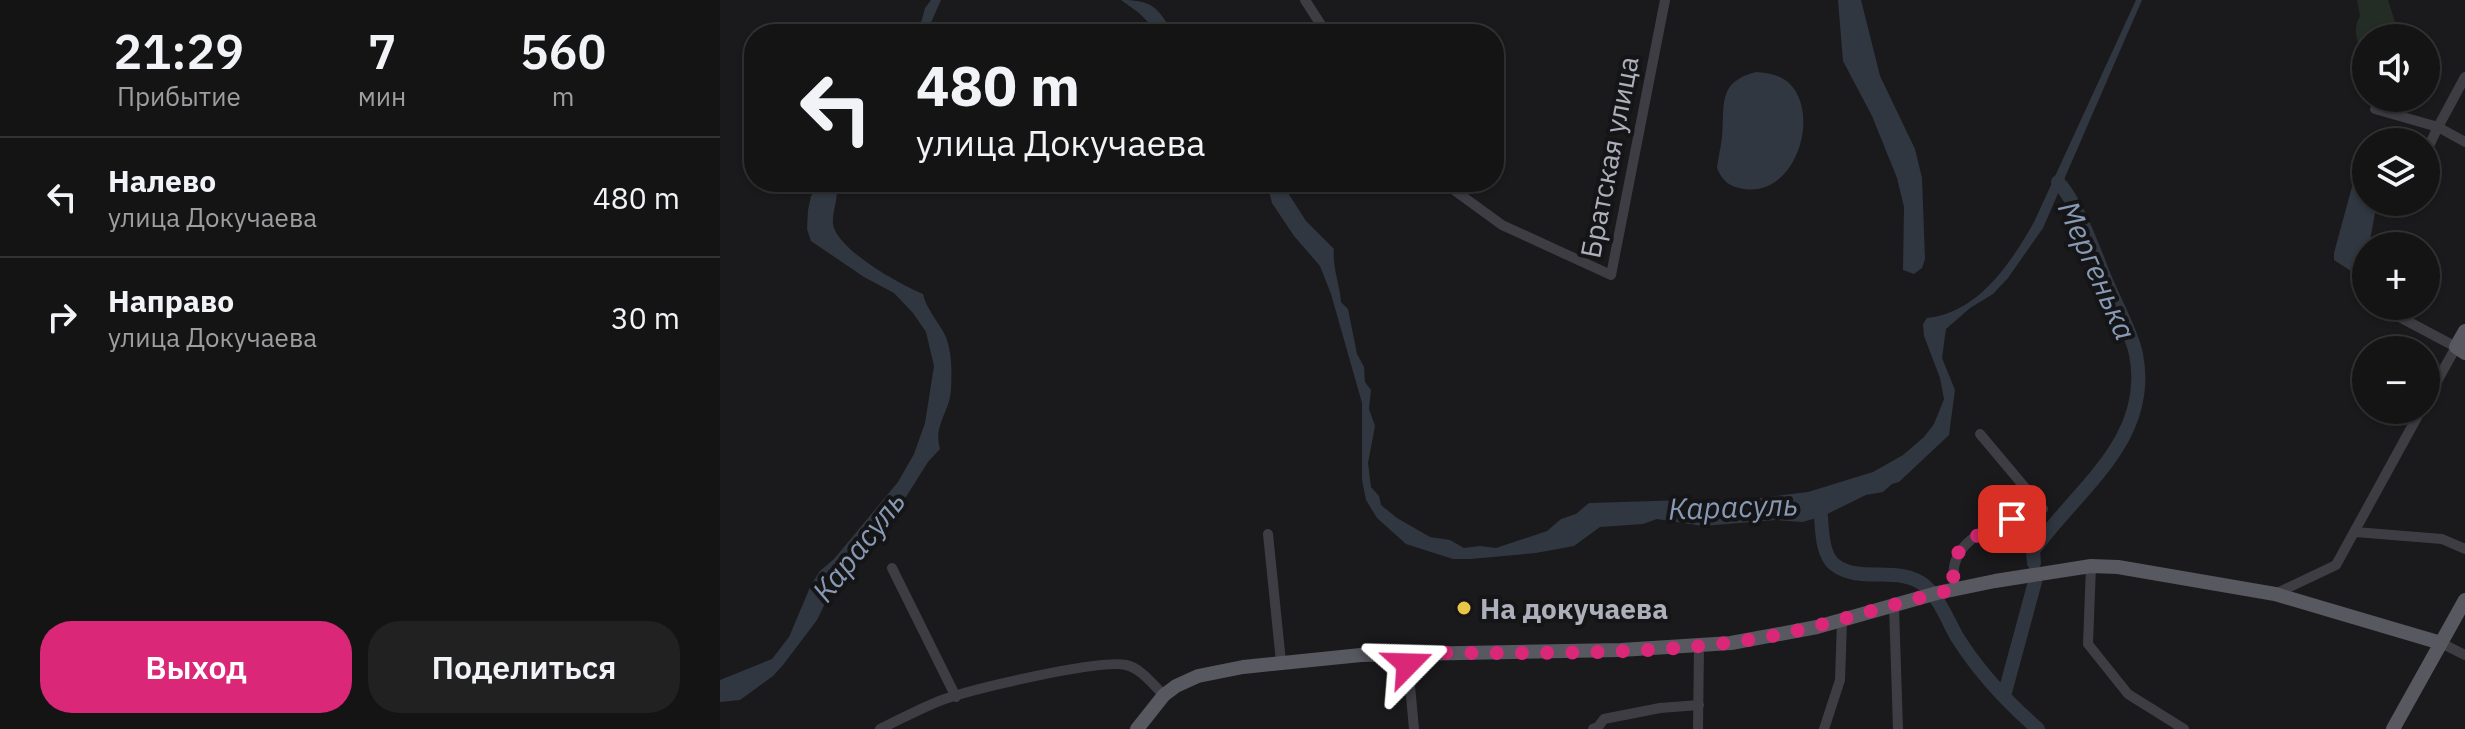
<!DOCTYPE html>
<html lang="ru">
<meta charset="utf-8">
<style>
body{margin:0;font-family:"IBM Plex Sans",sans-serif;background:#212122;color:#f1f3f6;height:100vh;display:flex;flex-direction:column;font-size:30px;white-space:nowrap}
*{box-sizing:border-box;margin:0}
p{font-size:26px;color:#9d9ea0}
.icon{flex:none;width:44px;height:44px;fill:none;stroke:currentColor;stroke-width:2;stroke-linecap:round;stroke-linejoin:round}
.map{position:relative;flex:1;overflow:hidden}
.sheet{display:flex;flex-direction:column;background:#141415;width:720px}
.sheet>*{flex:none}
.guide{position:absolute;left:24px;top:24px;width:760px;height:168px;border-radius:32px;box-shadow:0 2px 6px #0004,0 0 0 2px #333334;background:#141415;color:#f1f3f6;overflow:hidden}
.controls{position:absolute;left:1632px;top:24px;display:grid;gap:16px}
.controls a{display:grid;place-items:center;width:88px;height:88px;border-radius:50%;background:#141415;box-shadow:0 2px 6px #0004,0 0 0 2px #333334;font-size:40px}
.pin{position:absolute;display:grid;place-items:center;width:68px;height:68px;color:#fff;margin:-34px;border-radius:16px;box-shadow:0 4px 12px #0006}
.me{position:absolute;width:88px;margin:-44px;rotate:68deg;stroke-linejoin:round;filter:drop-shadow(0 0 6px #0008)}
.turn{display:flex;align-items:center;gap:28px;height:168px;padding:0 40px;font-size:36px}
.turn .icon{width:104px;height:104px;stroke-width:2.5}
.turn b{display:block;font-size:56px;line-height:68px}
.eta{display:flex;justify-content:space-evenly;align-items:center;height:136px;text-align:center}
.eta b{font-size:48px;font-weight:600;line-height:56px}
.button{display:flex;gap:16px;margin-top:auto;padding:16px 40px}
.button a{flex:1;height:92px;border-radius:32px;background:#db2777;color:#fff;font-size:32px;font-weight:600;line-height:92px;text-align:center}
.button a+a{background:#212122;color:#f1f3f6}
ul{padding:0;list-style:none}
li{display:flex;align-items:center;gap:24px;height:120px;padding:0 40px;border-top:2px solid #333334}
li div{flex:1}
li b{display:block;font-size:30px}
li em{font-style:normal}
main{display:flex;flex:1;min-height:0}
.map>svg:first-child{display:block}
.green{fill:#242c26}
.water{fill:#303740}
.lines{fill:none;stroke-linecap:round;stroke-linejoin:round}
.river{stroke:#303740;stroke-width:14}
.minor{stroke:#3d3d43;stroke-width:10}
.major{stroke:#575860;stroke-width:14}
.route{stroke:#db2777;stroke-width:14;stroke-dasharray:0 25.2}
.poi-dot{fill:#e8c546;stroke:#151517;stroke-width:3}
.labels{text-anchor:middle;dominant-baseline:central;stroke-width:8;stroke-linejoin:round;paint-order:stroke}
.street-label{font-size:28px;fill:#adb0bb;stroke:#151517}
.poi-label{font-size:28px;font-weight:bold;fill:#adb0bb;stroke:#151517;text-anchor:start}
.water-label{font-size:30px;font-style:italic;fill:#8799b3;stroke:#151517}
</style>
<main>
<section class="sheet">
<div class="eta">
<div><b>21:29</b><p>Прибытие</p></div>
<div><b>7</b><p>мин</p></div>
<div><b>560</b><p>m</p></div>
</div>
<ul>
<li><svg class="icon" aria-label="left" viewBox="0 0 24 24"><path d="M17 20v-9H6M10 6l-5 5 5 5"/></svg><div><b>Налево</b><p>улица Докучаева</p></div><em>480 m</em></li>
<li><svg class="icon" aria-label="right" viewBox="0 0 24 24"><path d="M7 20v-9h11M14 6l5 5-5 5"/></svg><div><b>Направо</b><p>улица Докучаева</p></div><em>30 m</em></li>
</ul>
<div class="button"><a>Выход</a><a>Поделиться</a></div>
</section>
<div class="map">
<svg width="1745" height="729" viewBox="0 0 1745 729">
<rect width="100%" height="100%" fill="#1a1a1c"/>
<path class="green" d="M 1637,0 L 1668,0 L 1675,22 L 1672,38 L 1646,38 L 1646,61 C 1639,48 1631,30 1640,16 Z"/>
<path class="water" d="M 211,0 L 221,0 L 206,34 L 198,34 L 205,8 Z
M 401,0 C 435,0 436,8 455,34 L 440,34 L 419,13 Z
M 1118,0 L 1141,0 L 1160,76 L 1195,149 L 1202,178 L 1205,259 L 1202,268 L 1194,274 L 1183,270 L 1184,207 L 1177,178 L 1152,116 L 1123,61 Z
M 1416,0 L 1422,0 L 1323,228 L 1288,278 L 1273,294 L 1250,308 L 1226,329 L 1222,358 L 1235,390 L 1229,435 L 1179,482 L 1172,484 L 1163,492 L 1146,495 L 1103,516 L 1083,522 L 1056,520 L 983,526 L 937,519 L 923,524 L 880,527 L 854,546 L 816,553 L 751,559 L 733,559 L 686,544 L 657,518 L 646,500 L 642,480 L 642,403 L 611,294 L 600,266 L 574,236 L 552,203 L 549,191 L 538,182 L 561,182 L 586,221 L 614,249 C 612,267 620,284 621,302 L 628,309 L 637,354 L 644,367 L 645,382 L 651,390 L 649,409 L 655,426 L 648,463 L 651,487 L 659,496 L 661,505 L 677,518 L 710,537 L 730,540 L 744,548 L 760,546 L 776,548 L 827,531 L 841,519 L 856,514 L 869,503 L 967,500 L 998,502 L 1041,498 L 1088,492 L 1153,472 L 1183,455 L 1204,437 L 1214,424 L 1224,399 L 1220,378 L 1204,336 L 1203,324 L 1207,318 C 1258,313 1291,263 1314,222 Z
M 1036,72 C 1049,73 1061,75 1070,84 C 1101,116 1075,197 1024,189 C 1010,187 1002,181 997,168 C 998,157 1001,147 1002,137 C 1005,104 997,82 1036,72 Z
M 102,182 L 120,182 L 117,186 C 118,199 112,213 113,224 C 117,250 181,285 203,294 C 206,308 217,320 224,333 C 232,348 232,372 231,389 C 230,413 213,424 220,449 L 208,462 L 184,500 L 147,546 L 130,561 L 116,581 L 97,620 L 63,665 L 53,676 L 20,700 L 0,702 L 0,680 L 52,659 L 69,637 L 91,585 L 100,571 L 114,559 L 178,482 L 194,454 L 205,423 L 214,366 L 206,332 L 193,313 L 174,293 L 144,277 L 91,241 L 87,229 L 88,210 L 91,196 Z
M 1633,183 L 1646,185 L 1646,202 L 1657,202 L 1649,246 L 1646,246 L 1646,262 L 1639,270 L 1631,271 L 1614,260 L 1614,253 Z"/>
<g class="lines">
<path class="river" d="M 1099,501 C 1103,519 1099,553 1115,565 C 1140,584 1179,565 1204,585 C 1220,599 1227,619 1237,637 C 1259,672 1287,702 1318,729
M 1314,563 L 1313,551 C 1357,489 1433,440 1416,354 C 1411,331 1395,303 1386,281 C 1375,254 1357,202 1338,182
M 1284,696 L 1316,578"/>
<path class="minor" d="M 585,0 L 607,34
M 1655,109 L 1718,127 L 1745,77
M 1706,152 L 1718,127 L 1745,142
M 723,182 L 782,225 L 891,275 L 945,0
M 1691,204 L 1692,202
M 1672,313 L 1736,347 L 1706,401
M 1635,532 L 1722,539 L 1745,549
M 548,534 L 561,662
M 1371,566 L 1368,644 L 1408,694 L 1464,729
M 172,568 L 236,697
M 1236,589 C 1220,537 1285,521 1323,509 L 1260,434
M 1555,594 L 1616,565 L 1701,410
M 1174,606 L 1178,729
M 1721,643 L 1745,655
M 687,653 L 694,729
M 160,729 C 181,719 201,708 222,700 C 252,689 379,659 406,665 C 421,668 433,685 444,695
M 873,729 L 878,727 L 884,719 L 940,708 L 979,705
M 978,729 L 979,646
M 1104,729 L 1120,680 L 1122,621"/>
<path class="major" d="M 1745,331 L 1736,347 L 1745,353
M 417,729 L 444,695 L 456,686 L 478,676 L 523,667 L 641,655 L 901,650 L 1011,643 L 1097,627 L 1217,593 L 1275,581 L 1371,566 L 1398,567 L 1555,594 L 1721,643
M 1673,729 L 1745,600"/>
</g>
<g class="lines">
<path class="route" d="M 688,664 L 687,653 C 802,652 920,657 1035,639 C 1103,628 1168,604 1236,589 C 1222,545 1260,534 1292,519"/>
</g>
<circle class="poi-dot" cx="744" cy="608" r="8"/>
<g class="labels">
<g class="street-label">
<text transform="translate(889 157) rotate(-79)">Братская улица</text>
</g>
<g class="poi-label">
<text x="760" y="608">На докучаева</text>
</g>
<g class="water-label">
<text transform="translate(1378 270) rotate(66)">Мергенька</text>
<text transform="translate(1013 506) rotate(-2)">Карасуль</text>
<text transform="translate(138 546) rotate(-52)">Карасуль</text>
</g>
</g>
</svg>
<div class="controls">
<a><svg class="icon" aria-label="sound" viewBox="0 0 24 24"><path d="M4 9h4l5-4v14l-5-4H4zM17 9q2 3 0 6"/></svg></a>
<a><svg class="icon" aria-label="layers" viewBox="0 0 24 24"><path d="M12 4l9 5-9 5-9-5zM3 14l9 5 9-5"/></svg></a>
<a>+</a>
<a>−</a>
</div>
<div class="pin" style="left:1292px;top:519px;background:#d93025"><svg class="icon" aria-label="arrive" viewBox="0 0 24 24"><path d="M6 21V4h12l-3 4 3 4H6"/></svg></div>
<svg class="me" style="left:688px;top:664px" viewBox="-20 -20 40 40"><path d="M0-17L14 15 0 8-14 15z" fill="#db2777" stroke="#fff" stroke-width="4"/></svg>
<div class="guide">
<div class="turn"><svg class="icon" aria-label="left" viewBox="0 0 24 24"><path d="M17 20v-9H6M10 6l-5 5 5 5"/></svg><div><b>480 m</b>улица Докучаева</div></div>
</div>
</div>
</main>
